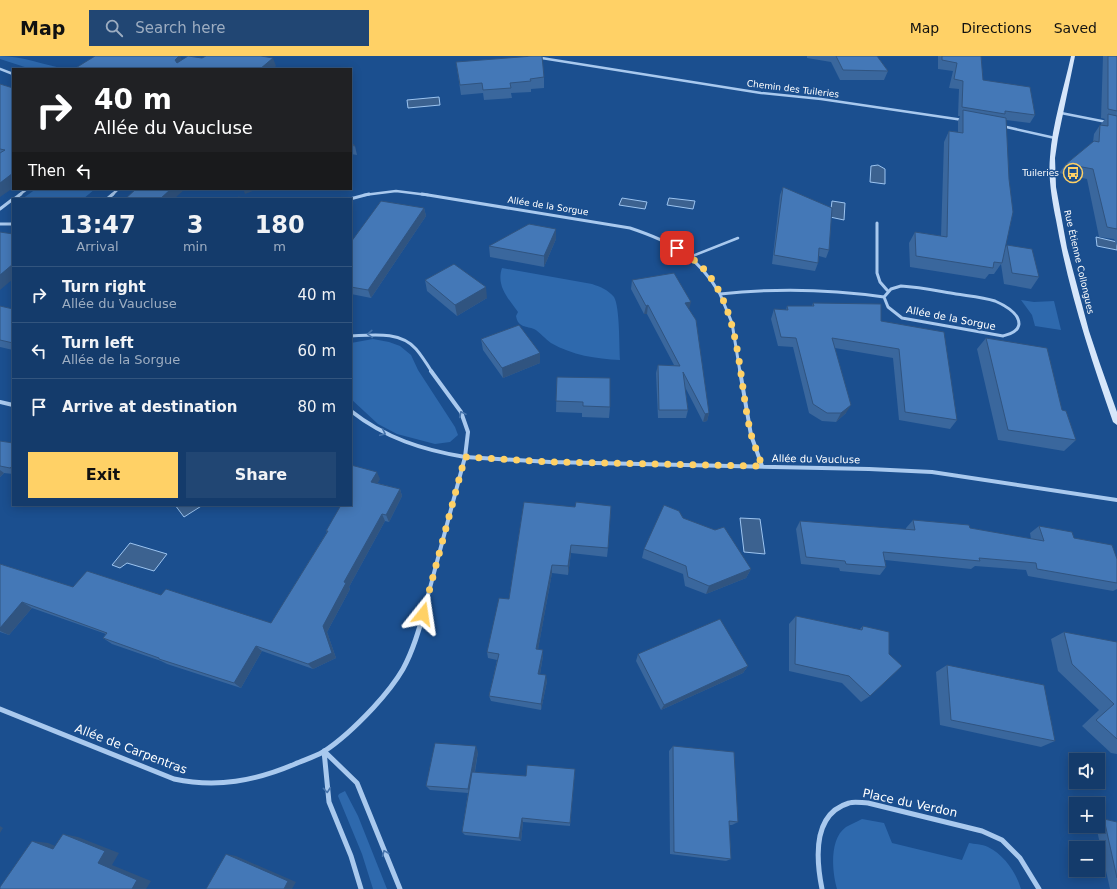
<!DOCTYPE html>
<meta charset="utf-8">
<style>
body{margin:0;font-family:"DejaVu Sans",sans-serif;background:#214673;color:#f1f3f6;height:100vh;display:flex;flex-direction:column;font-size:15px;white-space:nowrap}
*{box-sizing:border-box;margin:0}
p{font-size:13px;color:#9dadc1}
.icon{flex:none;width:22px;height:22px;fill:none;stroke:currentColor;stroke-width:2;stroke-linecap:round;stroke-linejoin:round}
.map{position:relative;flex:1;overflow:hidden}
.details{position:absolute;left:12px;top:142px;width:340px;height:308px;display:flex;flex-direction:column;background:#143b6b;border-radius:0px;box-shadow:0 2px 10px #0003,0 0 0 1px #33557e}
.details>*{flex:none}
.banner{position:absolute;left:12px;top:12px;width:340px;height:122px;border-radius:0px;box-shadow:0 2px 10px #0003,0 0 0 1px #33557e;background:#202124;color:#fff;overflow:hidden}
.tools{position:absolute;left:1069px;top:697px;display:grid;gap:8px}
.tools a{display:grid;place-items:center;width:36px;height:36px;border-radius:0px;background:#143b6b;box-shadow:0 2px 10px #0003,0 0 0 1px #33557e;font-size:20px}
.pin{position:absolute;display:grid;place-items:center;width:34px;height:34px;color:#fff;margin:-17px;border-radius:8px;box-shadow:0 2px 6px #0006}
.me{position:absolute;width:44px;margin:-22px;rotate:15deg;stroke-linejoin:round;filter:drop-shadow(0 0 3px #0008)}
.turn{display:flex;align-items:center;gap:14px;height:84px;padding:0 16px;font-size:18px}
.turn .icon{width:52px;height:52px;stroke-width:2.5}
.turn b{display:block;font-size:28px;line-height:34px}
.then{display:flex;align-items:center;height:38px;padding:0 16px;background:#0003;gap:8px;font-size:15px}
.eta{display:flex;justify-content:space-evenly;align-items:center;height:68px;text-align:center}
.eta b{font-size:24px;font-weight:600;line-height:28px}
.button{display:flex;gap:8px;margin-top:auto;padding:8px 16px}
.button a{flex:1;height:46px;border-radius:0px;background:#ffd166;color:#111;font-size:16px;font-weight:600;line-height:46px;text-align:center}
.button a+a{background:#214673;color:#f1f3f6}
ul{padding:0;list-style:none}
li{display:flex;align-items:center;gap:12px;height:56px;padding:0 16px;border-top:1px solid #33557e}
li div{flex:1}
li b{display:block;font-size:15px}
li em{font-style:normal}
header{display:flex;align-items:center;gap:24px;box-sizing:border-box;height:56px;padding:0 20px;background:#ffd166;color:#111}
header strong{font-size:19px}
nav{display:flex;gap:22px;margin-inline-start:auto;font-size:14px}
.search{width:280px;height:36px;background:#214673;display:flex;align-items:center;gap:10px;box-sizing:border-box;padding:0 14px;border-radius:0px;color:#9dadc1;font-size:15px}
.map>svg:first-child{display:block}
.green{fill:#2e69ad}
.water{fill:#3c6290;stroke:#9cc4f0}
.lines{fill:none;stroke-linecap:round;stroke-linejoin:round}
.lane{stroke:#a9c9ee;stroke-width:2.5}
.street-far3{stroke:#a9c9ee;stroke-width:2.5}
.street-far2{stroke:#a9c9ee;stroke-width:3}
.street-far1{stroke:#a9c9ee;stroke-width:4}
.street{stroke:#a9c9ee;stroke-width:5}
.secondary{fill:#d6e6fa;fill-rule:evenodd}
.wall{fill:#3a679d}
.shaded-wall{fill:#305480}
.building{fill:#4478b7;stroke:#305480}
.oneway{stroke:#4674ac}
.route{stroke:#ffd166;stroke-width:7;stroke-dasharray:0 12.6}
.labels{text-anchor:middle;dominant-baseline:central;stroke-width:3;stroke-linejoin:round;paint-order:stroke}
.far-street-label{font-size:9px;fill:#fff;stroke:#1b4f8f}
.far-poi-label{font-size:9px;fill:#fff;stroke:#1b4f8f;text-anchor:end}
.street-label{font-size:10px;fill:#fff;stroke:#1b4f8f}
.near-street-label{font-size:12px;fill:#fff;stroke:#1b4f8f}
</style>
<header>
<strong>Map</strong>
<div class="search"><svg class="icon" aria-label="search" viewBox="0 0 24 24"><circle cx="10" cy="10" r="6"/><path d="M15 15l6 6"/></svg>Search here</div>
<nav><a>Map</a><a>Directions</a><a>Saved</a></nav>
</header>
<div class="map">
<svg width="1117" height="833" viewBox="0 0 1117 833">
<rect width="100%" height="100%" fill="#1b4f8f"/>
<path class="green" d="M 0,0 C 22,0 44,9 66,13 L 31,13 L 0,3 Z
M 36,133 L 90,134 L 95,133 L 83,143 L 22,143 Z
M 502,212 L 592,228 C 601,231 608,234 614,241 C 620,251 619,291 620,304 C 596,303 572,299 551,287 C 545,283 540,276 534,273 C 527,270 518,272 516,260 L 518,256 C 508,242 496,230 502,212 Z
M 1021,244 L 1034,246 L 1054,245 L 1061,274 L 1035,270 L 1032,259 Z
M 373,283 L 389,286 L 400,290 L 411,299 L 418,314 L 455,371 L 458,379 L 450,386 L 435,388 L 397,378 L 378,368 L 351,343 L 351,287 Z
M 345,735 L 358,760 L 387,833 L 373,833 L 362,798 L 338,740 L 339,738 Z
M 862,763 L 884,767 L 892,787 L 962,804 L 969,787 C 974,788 982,788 988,791 C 1004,799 1016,816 1021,833 L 837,833 C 832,816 829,783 846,771 C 851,768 857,766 862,763 Z"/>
<path class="water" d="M 439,41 L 440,49 L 408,52 L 407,44 Z
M 878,109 L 885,113 L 885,128 L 870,126 L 871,110 Z
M 622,142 L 647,146 L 645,153 L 619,149 Z
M 669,142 L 695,145 L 693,153 L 667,149 Z
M 832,145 L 845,147 L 844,164 L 830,161 Z
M 1096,181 L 1117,186 L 1117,194 L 1097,190 Z
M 175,449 L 203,449 L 184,461 Z
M 740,462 L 760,463 L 765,498 L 744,496 Z
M 130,487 L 167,498 L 154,515 L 127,507 L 120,512 L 112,509 Z"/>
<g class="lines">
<path class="lane" d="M 690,201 L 738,182"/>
<path class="street-far3" d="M 529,0 L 761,37 L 821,43 L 963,64
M 0,13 L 13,18
M 1061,57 L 1117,68
M 1002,70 L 1055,82
M 19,139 L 27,133
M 112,139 L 118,133
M 364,139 L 396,135 L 428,139"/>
<path class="street-far2" d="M 422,138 L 630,172 C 672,186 697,199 720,238
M 14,143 L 21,138
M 107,143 L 113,138
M 350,143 L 369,138
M 0,153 L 13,143
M 877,167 L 877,217 L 880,226 L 887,234
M 0,168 L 13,168
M 901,230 C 920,231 938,235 956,238 C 969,240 983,241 995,245 C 1004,249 1019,257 1019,268 C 1018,276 1009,278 1003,280 L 902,262 L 888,251 L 884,241 L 891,233 Z
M 351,280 C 373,279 400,275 416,293 C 422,300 427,308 432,316
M 740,316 L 732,267 L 720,238 C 775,232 829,233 884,241"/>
<path class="street-far1" d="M 740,315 L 751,379 L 762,410
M 0,346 L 13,349
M 351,355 C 385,382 423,394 465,401 L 468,376 L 461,356 L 431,315
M 427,543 L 465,401 L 550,406 L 869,413 L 932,416 L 1117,444"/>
<path class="street" d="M 0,653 L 174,723 C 217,732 255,725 295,708 C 304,704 314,701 323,696 C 342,684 358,668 373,652 C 384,640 395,627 403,613 C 415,591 421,566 428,542
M 324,695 L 357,727 L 400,833
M 324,695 L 329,746 L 351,800 L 361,833
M 822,833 C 816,803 812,758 849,747 C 855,745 862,747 868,747 L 982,775 L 1002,784 L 1020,802 L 1039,833"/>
<path class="secondary" d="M 1071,0 L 1075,0 L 1058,82 L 1055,102 L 1056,131 L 1067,192 L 1089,275 L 1100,308 L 1117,356 L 1117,369 L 1113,366 C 1090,300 1068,233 1056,164 C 1052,144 1048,122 1050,101 C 1052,69 1064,32 1071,0 Z"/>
</g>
<path class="wall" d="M 807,0 L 877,0 L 888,15 L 884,24 L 840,24 L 831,6 L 807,2 Z
M 938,0 L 981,0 L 983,24 L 1035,59 L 1030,67 L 1006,64 L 1005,192 L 1007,189 L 1039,221 L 1031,233 L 1004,228 L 1001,208 L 994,218 L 989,218 L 985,223 L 910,211 L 909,187 L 915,176 L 941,180 L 944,86 L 949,75 L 958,76 L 958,65 L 960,60 L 958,60 L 959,33 L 949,32 L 953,15 L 938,13 Z
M 1103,0 L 1117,0 L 1117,190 L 1114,183 L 1099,181 L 1087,123 L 1059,117 L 1066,108 L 1093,86 L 1094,78 L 1100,69 L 1101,69 L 1101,68 L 1105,63 L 1101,62 Z
M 456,6 L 544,21 L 544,32 L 531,33 L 531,36 L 511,37 L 512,42 L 484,44 L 483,37 L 461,39 Z
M 0,28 L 13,32 L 0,141 Z
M 351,86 L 355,90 L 357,99 L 351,98 Z
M 783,131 L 829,194 L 826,202 L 819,200 L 818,207 L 815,215 L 772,208 L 780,139 Z
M 424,152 L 426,160 L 371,242 L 351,238 L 351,186 Z
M 556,183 L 544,211 L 490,201 L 489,190 Z
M 425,224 L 487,242 L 457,260 L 427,235 Z
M 632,224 L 689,253 L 709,357 L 707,365 L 703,366 L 685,331 L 688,354 L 686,362 L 658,362 L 656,317 L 658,309 L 674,309 L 647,258 L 644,258 L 631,233 Z
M 813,247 L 881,265 L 957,364 L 950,373 L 899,364 L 893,302 L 835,292 L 846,357 L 836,366 L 822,365 L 809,357 L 793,291 L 778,290 L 771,263 L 774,253 L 786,254 L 787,250 L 812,250 Z
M 0,250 L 13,253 L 13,294 L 0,291 Z
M 986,282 L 1062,354 L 1076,384 L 1064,395 L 998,384 L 977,293 Z
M 481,283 L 540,307 L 503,322 L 483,294 Z
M 557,321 L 610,351 L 609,362 L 582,361 L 582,357 L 556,356 Z
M 0,385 L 13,387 L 13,418 L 4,417 L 0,421 Z
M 380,423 L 377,427 L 400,433 L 402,440 L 389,466 L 385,465 L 349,531 L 350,533 L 327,576 L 336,602 L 313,613 L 262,595 L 241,632 L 167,608 L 161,605 L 112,588 L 103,582 L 106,578 L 32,552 L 9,579 L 0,576 L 0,508 L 73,531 L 161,539 L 271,567 L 327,476 L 326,475 Z
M 524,446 L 608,492 L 607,501 L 571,497 L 568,519 L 552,517 L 538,593 L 543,594 L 543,600 L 540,618 L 547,625 L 541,654 L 491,645 L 489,640 L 497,604 L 488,602 L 487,596 L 509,543 Z
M 683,462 L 751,513 L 746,522 L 706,538 L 685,530 L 683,518 L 642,502 L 644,493 Z
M 913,464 L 970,472 L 1031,483 L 1030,477 L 1039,470 L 1074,482 L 1117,503 L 1117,533 L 1113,535 L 1028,520 L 1026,514 L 975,510 L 971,513 L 885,504 L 886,511 L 880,519 L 840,515 L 839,512 L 801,508 L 796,473 L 800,465 L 906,474 L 906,472 Z
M 796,560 L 859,574 L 863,570 L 870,640 L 861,646 L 842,627 L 789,615 L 789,568 Z
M 1064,576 L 1117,587 L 1117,698 L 1111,697 L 1082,670 L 1099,654 L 1058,615 L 1051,583 Z
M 638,598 L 748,610 L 743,617 L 661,654 L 636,605 Z
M 947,609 L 1055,685 L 1041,691 L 940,669 L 936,616 Z
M 673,690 L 738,766 L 732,769 L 729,769 L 731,803 L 726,805 L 670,798 L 669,695 Z
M 478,696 L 475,716 L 526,720 L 575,713 L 570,770 L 523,766 L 521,785 L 465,779 L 462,776 L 468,737 L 430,734 L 426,730 Z
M 1104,763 L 1117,766 L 1117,833 L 1110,833 L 1096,770 L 1098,770 L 1098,764 Z"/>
<path class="shaded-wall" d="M 179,0 L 180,0 L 184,8 L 178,12 L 175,4 Z
M 273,2 L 276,10 L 273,13 L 260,13 Z
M 13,117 L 13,132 L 0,141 L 0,127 Z
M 171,133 L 185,133 L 174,143 L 160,143 Z
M 243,133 L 258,133 L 245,138 Z
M 424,152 L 426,160 L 371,242 L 368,234 Z
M 556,173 L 556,183 L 544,211 L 544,200 Z
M 13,208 L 13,223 L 0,234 L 0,219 Z
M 486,231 L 487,242 L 457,260 L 455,249 Z
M 691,246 L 689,254 L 685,247 Z
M 648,249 L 647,258 L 644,258 L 646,250 Z
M 540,297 L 540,307 L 503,322 L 502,312 Z
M 851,349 L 846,357 L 836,366 L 841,357 Z
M 709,357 L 707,365 L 703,366 L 705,358 Z
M 13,409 L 13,414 L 10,412 Z
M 0,414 L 4,417 L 0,421 Z
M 377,416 L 380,423 L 374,433 L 371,426 Z
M 400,433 L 402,440 L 389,466 L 386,459 Z
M 382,458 L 385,465 L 349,531 L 350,533 L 327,576 L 336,602 L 313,613 L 308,608 L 323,570 L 344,526 Z
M 571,489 L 571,497 L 568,519 L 568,510 Z
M 552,509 L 552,517 L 537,599 L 536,593 Z
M 751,513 L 746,522 L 706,538 L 709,530 Z
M 22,546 L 32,552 L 9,579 L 0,575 L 0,572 Z
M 256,590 L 262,595 L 241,632 L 234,627 Z
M 543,594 L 543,600 L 539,624 L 538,618 Z
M 748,610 L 743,617 L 661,654 L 664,649 Z
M 546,619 L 547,625 L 541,654 L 541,648 Z
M 476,690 L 478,696 L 471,737 L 468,733 Z
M 522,762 L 523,766 L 521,785 L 519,782 Z
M 0,770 L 3,772 L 0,777 Z
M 63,778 L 78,781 L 119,797 L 112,809 L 151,825 L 146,833 L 132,833 L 98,807 Z
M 32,785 L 48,787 L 68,795 L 53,793 Z
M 226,798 L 236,800 L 296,826 L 292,833 L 284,833 Z"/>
<path class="building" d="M 95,0 L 179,0 L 175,4 L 177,7 L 188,0 L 202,2 L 206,0 L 261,0 L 273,2 L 260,13 L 74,13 Z
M 533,0 L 542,0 L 544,21 L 530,23 L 531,25 L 510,27 L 511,32 L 483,34 L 482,27 L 460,29 L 456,6 Z
M 836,0 L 877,0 L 888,15 L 843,14 Z
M 942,0 L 981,0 L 983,24 L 1030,31 L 1035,59 L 1005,55 L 1005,58 L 962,51 L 963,25 L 954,23 L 957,7 L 942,4 Z
M 1108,0 L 1117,0 L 1117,55 L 1108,53 Z
M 0,28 L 13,32 L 13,117 L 0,127 L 0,97 L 5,94 L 0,93 Z
M 963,54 L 1006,62 L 1009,123 L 1013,156 L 1002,207 L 994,206 L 993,212 L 916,200 L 915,176 L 947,181 L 949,75 L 963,77 Z
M 1108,58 L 1117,60 L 1117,173 L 1107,171 L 1093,113 L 1066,108 L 1094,85 L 1099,86 L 1100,69 L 1108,70 Z
M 351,86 L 355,90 L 351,89 Z
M 783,131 L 832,152 L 829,194 L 819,192 L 818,207 L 774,199 Z
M 136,133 L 171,133 L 160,143 L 125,143 Z
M 238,141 L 253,143 L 236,143 Z
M 381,145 L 424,152 L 368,234 L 351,231 L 351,186 Z
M 529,168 L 556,173 L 544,200 L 489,190 Z
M 0,176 L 13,178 L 13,208 L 0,219 Z
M 1007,189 L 1032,193 L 1039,221 L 1012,217 Z
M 454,208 L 486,231 L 455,249 L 425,224 Z
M 674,217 L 691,246 L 685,247 L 696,264 L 709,357 L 705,358 L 683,316 L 688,354 L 659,354 L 658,309 L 680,310 L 648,249 L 646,250 L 632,224 Z
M 813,247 L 881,248 L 881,265 L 944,276 L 957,364 L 905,356 L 899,293 L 832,282 L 851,349 L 841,357 L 827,357 L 813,348 L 796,282 L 781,281 L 774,253 L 788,254 L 787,250 L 814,250 Z
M 0,250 L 13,253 L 13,287 L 0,284 Z
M 519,269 L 540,297 L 502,312 L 481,283 Z
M 986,282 L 1047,292 L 1062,354 L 1066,355 L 1076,384 L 1008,374 Z
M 557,321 L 610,322 L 610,351 L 583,350 L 583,346 L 556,345 Z
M 0,385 L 13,387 L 13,409 L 10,412 L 0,410 Z
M 351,409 L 377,416 L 371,426 L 400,433 L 386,459 L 382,458 L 344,526 L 346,527 L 323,570 L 332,597 L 308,608 L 256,590 L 234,627 L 159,603 L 159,602 L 103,582 L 107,577 L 22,546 L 0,572 L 0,508 L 73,531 L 87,515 L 161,539 L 166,533 L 271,567 L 328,475 L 326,475 L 341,449 L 351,449 Z
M 524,446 L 575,451 L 576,446 L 611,450 L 608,492 L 571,489 L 568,510 L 552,509 L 536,593 L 543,594 L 538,618 L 546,619 L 541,648 L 489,640 L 499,598 L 487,596 L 499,542 L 509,543 Z
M 664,449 L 679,455 L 683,462 L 715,474 L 724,471 L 751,513 L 709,530 L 688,521 L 686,510 L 644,493 Z
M 913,464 L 969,469 L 970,472 L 1044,485 L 1039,470 L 1072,476 L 1074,482 L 1112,489 L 1117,503 L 1117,527 L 1037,513 L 1036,507 L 979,502 L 980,505 L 883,496 L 886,511 L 846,508 L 845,505 L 806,501 L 800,465 L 915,474 Z
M 796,560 L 862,574 L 863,570 L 889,576 L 889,598 L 902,610 L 870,640 L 849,620 L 795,608 Z
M 720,563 L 748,610 L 664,649 L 638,598 Z
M 1064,576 L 1117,586 L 1117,683 L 1096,664 L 1114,648 L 1072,608 Z
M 947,609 L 1044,629 L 1055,685 L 951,664 Z
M 435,687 L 476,690 L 468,733 L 426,730 Z
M 673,690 L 734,696 L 738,766 L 729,765 L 731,803 L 674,796 Z
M 527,709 L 575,713 L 570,767 L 522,762 L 519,782 L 462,776 L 472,716 L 526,720 Z
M 1104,763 L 1117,766 L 1117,822 Z
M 63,778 L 105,795 L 98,807 L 137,824 L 132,833 L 0,833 L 0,831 L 32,785 L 53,793 Z
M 226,798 L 288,825 L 284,833 L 206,833 Z"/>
<defs><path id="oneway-chevron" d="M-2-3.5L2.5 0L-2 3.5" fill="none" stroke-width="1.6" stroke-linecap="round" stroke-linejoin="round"/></defs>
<g class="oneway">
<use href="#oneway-chevron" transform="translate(370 278) rotate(178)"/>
<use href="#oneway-chevron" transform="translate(462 358) rotate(-117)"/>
<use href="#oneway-chevron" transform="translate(383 377) rotate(25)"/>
<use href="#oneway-chevron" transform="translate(327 734) rotate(85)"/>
<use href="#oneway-chevron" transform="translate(385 797) rotate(-112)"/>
</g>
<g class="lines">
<path class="route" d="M 423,558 L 465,401 L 550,406 L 762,410 C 759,400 754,389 751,378 C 738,325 742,252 701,210 C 694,203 685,198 677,192"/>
</g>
<defs>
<symbol id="bus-ring" viewBox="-11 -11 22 22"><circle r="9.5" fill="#1b4f8f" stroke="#ffd166" stroke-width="1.5"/><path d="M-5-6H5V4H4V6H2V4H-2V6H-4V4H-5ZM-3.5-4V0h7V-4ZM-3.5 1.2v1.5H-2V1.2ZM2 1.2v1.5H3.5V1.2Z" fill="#ffd166"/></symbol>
</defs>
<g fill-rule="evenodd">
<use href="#bus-ring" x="1062" y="106" width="22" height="22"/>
</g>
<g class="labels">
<g class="far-street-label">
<text transform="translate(793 33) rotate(7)">Chemin des Tuileries</text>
<text transform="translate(548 150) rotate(9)">Allée de la Sorgue</text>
<text transform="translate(1079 206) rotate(77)">Rue Étienne Collongues</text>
</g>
<g class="far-poi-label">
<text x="1059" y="117">Tuileries</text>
</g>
<g class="street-label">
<text transform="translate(951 262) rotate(11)">Allée de la Sorgue</text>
<text transform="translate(816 403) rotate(1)">Allée du Vaucluse</text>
</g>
<g class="near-street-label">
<text transform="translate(131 693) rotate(21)">Allée de Carpentras</text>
<text transform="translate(910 747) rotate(12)">Place du Verdon</text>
</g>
</g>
</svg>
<div class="tools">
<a><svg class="icon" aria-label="sound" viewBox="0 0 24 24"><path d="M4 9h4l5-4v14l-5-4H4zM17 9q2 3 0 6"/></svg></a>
<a>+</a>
<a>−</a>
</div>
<div class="pin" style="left:677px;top:192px;background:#d93025"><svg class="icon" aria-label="arrive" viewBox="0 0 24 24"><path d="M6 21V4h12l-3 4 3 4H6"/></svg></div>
<svg class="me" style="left:423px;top:558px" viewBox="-20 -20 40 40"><path d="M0-17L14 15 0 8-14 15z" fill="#ffd166" stroke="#fff" stroke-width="4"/></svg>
<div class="banner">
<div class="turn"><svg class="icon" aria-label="right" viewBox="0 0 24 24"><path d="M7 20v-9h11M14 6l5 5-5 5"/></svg><div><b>40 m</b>Allée du Vaucluse</div></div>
<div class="then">Then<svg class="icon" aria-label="left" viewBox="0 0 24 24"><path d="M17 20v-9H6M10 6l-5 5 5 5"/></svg></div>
</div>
<section class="details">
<div class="eta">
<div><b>13:47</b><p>Arrival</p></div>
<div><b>3</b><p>min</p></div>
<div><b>180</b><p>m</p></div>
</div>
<ul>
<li><svg class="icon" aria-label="right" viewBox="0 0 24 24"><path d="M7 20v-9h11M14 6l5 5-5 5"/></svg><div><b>Turn right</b><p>Allée du Vaucluse</p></div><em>40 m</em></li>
<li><svg class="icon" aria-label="left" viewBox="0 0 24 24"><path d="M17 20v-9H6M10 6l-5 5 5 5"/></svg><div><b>Turn left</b><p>Allée de la Sorgue</p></div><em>60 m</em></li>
<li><svg class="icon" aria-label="arrive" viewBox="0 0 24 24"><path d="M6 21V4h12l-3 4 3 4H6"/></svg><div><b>Arrive at destination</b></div><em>80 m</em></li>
</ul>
<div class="button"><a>Exit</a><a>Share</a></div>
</section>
</div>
